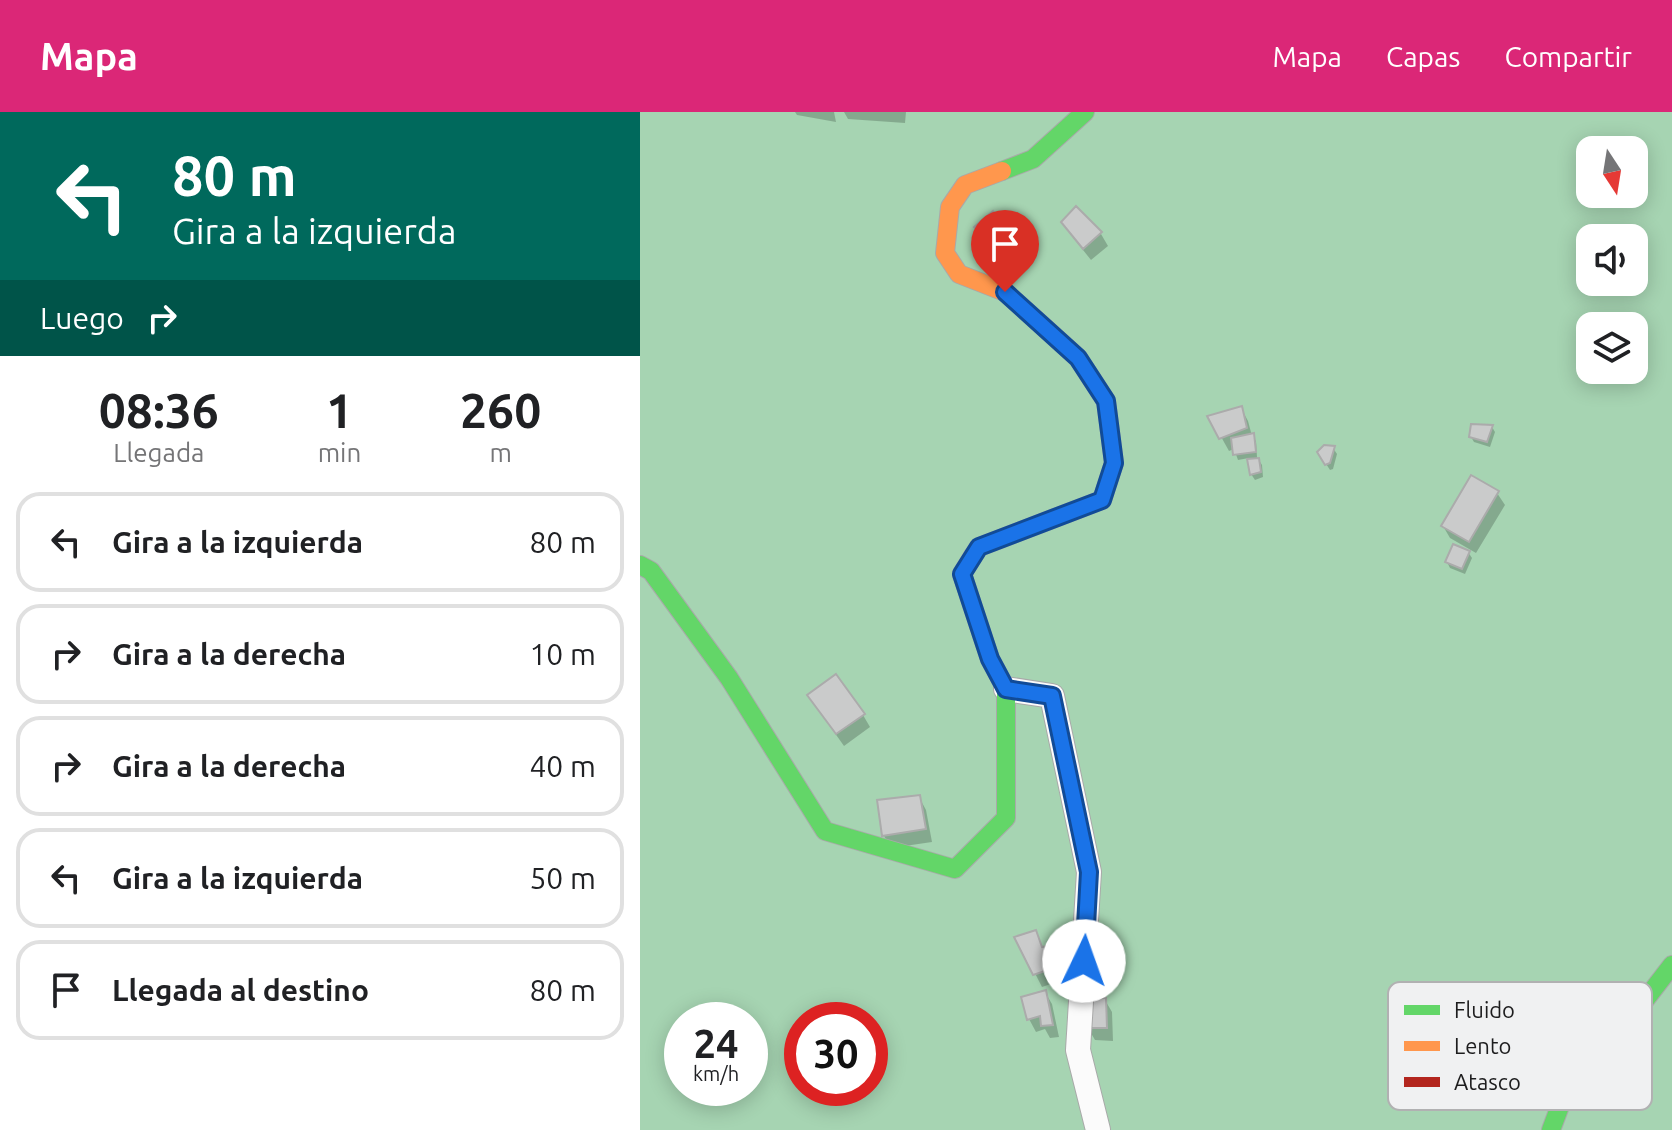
<!DOCTYPE html>
<html lang="es">
<style>
body{margin:0;font-family:Ubuntu,sans-serif;background:#f2f2f2;color:#202124;height:100vh;display:flex;flex-direction:column;font-size:30px;white-space:nowrap}
*{box-sizing:border-box;margin:0}
p{font-size:26px;color:#757577}
.icon{flex:none;width:44px;height:44px;fill:none;stroke:currentColor;stroke-width:2;stroke-linecap:round;stroke-linejoin:round}
.map{position:relative;flex:1;overflow:hidden}
.sheet{display:flex;flex-direction:column;background:#fff;width:640px}
.sheet>*{flex:none}
.guide{background:#00695c;color:#fff;overflow:hidden}
.needle{width:52px;rotate:168deg}
.fabs{position:absolute;left:936px;top:24px;display:grid;gap:16px}
.fabs a{display:grid;place-items:center;width:72px;height:72px;border-radius:16px;background:#fff;box-shadow:0 4px 20px #0003;font-size:40px}
.speed{position:absolute;left:24px;top:890px;display:flex;gap:16px;font-size:40px;font-weight:700;text-align:center}
.speed>*{display:grid;place-content:center;width:104px;height:104px;border-radius:50%;background:#fff;box-shadow:0 4px 20px #0003;line-height:1}
.speed small{font-size:20px;font-weight:400}
.speed .limit{border:12px solid #d22;background:#fff;color:#111}
.pin{position:absolute;display:grid;place-items:center;width:68px;height:68px;color:#fff;margin:-82px -34px;border-radius:50% 50% 50% 0;rotate:-45deg;box-shadow:0 0 8px #0007}
.pin .icon{rotate:45deg}
.me{position:absolute;width:88px;margin:-44px;rotate:3deg;stroke-linejoin:round;filter:drop-shadow(0 0 6px #0008)}
.turn{display:flex;align-items:center;gap:28px;height:168px;padding:0 40px;font-size:36px}
.turn .icon{width:104px;height:104px;stroke-width:2.5}
.turn b{display:block;font-size:56px;line-height:68px}
.then{display:flex;align-items:center;height:76px;padding:0 40px;background:#0003;gap:16px;font-size:30px}
.eta{display:flex;justify-content:space-evenly;align-items:center;height:136px;text-align:center}
.eta b{font-size:48px;font-weight:700;line-height:56px}
ul{padding:0;list-style:none}
li{display:flex;align-items:center;gap:24px;height:100px;margin:0 16px 12px;padding:0 24px;border:4px solid #e0e0e0;border-radius:24px}
li div{flex:1}
li b{display:block;font-size:30px}
li em{font-style:normal}
header{display:flex;align-items:center;gap:48px;box-sizing:border-box;height:112px;padding:0 40px;background:#db2777;color:#fff}
header strong{font-size:38px}
nav{display:flex;gap:44px;margin-inline-start:auto;font-size:28px}
main{display:flex;flex:1;min-height:0}
.map>svg:first-child{display:block}
.forest{fill:#a6d4b2;fill-rule:evenodd}
.shadow{fill:#0003}
.building{fill:#cacbcb;stroke:#ababab;stroke-width:2}
.lines{fill:none;stroke-linecap:round;stroke-linejoin:round}
.street-casing{stroke:#a9a9a9;stroke-width:26}
.fast-casing{stroke:#a9a9a9;stroke-width:20}
.slow-casing{stroke:#a9a9a9;stroke-width:20}
.jam-casing{stroke:#a9a9a9;stroke-width:20}
.street{stroke:#fbfbfb;stroke-width:24}
.fast{stroke:#63d668;stroke-width:18}
.slow{stroke:#ff974d;stroke-width:18}
.jam{stroke:#b3261e;stroke-width:18}
.route-casing{stroke:#114b97;stroke-width:20}
.route{stroke:#1a73e8;stroke-width:14}
.key{fill:#f0f1f2;stroke:#b1b1b2;stroke-width:2}
.key-label{font-size:22px;fill:#1d1d1e}
</style>
<header>
<strong>Mapa</strong>
<nav><a>Mapa</a><a>Capas</a><a>Compartir</a></nav>
</header>
<main>
<section class="sheet">
<div class="guide">
<div class="turn"><svg class="icon" aria-label="left" viewBox="0 0 24 24"><path d="M17 20v-9H6M10 6l-5 5 5 5"/></svg><div><b>80 m</b>Gira a la izquierda</div></div>
<div class="then">Luego<svg class="icon" aria-label="right" viewBox="0 0 24 24"><path d="M7 20v-9h11M14 6l5 5-5 5"/></svg></div>
</div>
<div class="eta">
<div><b>08:36</b><p>Llegada</p></div>
<div><b>1</b><p>min</p></div>
<div><b>260</b><p>m</p></div>
</div>
<ul>
<li><svg class="icon" aria-label="left" viewBox="0 0 24 24"><path d="M17 20v-9H6M10 6l-5 5 5 5"/></svg><div><b>Gira a la izquierda</b></div><em>80 m</em></li>
<li><svg class="icon" aria-label="right" viewBox="0 0 24 24"><path d="M7 20v-9h11M14 6l5 5-5 5"/></svg><div><b>Gira a la derecha</b></div><em>10 m</em></li>
<li><svg class="icon" aria-label="right" viewBox="0 0 24 24"><path d="M7 20v-9h11M14 6l5 5-5 5"/></svg><div><b>Gira a la derecha</b></div><em>40 m</em></li>
<li><svg class="icon" aria-label="left" viewBox="0 0 24 24"><path d="M17 20v-9H6M10 6l-5 5 5 5"/></svg><div><b>Gira a la izquierda</b></div><em>50 m</em></li>
<li><svg class="icon" aria-label="arrive" viewBox="0 0 24 24"><path d="M6 21V4h12l-3 4 3 4H6"/></svg><div><b>Llegada al destino</b></div><em>80 m</em></li>
</ul>
</section>
<div class="map">
<svg width="1032" height="1018" viewBox="0 0 1032 1018">
<rect width="100%" height="100%" fill="#e3e4e4"/>
<path class="forest" d="M 0,0 L 1032,0 L 1032,1018 L 0,1018 ZM 950,38 L 994,38 L 994,82 L 950,82 ZM 950,126 L 994,126 L 994,170 L 950,170 ZM 950,214 L 994,214 L 994,258 L 950,258 ZM 42,908 L 110,908 L 110,976 L 42,976 ZM 162,908 L 230,908 L 230,976 L 162,976 Z"/>
<path class="shadow" d="M 155,0 L 194,0 L 196,10 L 157,3 Z
M 204,0 L 266,0 L 265,11 L 208,7 Z
M 436,97 L 461,122 L 468,134 L 451,148 L 431,123 L 424,111 Z
M 362,105 L 388,144 L 373,157 L 344,128 L 336,115 Z
M 601,296 L 608,309 L 612,324 L 616,329 L 617,345 L 622,353 L 623,365 L 615,368 L 611,362 L 609,346 L 598,348 L 594,337 L 589,339 L 570,305 Z
M 852,315 L 855,320 L 850,335 L 834,330 L 831,325 Z
M 693,336 L 697,342 L 693,357 L 690,358 L 679,341 Z
M 857,381 L 865,393 L 836,441 L 810,426 L 803,414 Z
M 828,440 L 832,446 L 825,462 L 810,456 L 807,450 Z
M 177,596 L 223,603 L 230,615 L 204,634 Z
M 279,685 L 286,698 L 292,730 L 251,736 L 244,724 Z
M 395,821 L 403,837 L 412,835 L 419,848 L 426,867 L 402,875 L 377,826 Z
M 405,880 L 412,892 L 419,925 L 410,926 L 405,917 L 396,920 L 389,907 Z
M 465,888 L 472,900 L 473,929 L 455,928 L 448,916 Z"/>
<path class="building" d="M 436,94 L 462,120 L 443,137 L 421,110 Z
M 353,99 L 358,106 L 362,103 L 382,130 L 365,146 L 334,115 Z
M 602,294 L 607,316 L 579,327 L 567,304 Z
M 831,312 L 853,313 L 847,330 L 829,325 Z
M 614,321 L 616,340 L 593,343 L 591,326 Z
M 684,333 L 695,334 L 690,351 L 685,353 L 677,340 Z
M 619,346 L 621,360 L 610,363 L 607,347 Z
M 831,363 L 859,379 L 829,430 L 801,414 Z
M 813,432 L 830,439 L 822,457 L 805,450 Z
M 196,562 L 225,602 L 196,622 L 167,583 Z
M 280,683 L 286,717 L 242,724 L 237,688 Z
M 396,818 L 402,835 L 413,833 L 420,854 L 393,863 L 374,825 Z
M 406,878 L 413,913 L 401,914 L 400,904 L 387,908 L 381,885 Z
M 445,885 L 466,886 L 467,916 L 446,916 Z"/>
<g class="lines">
<defs>
<path id="street" d="M 366,577 L 412,584 L 449,760 L 438,938 L 458,1018"/>
<path id="fast" d="M 362,59 L 393,47 L 445,0
M 0,453 L 11,459 L 89,566 L 185,719 L 315,757 L 366,706 L 366,577 L 350,547 L 322,462 L 333,444
M 911,1018 L 926,978 L 995,901 L 1032,853"/>
<path id="slow" d="M 362,59 L 325,73 L 310,95 L 305,141 L 319,162 L 365,180 L 405,216"/>
<path id="jam" d="M 333,444 L 339,435 L 462,388 L 474,351 L 466,289 L 438,246 L 405,216"/>
</defs>
<use href="#street" class="street-casing"/>
<use href="#fast" class="fast-casing"/>
<use href="#slow" class="slow-casing"/>
<use href="#jam" class="jam-casing"/>
<use href="#street" class="street"/>
<use href="#fast" class="fast"/>
<use href="#slow" class="slow"/>
<use href="#jam" class="jam"/>
</g>
<g class="lines">
<defs>
<path id="route" d="M 365,180 L 438,246 L 466,289 L 474,351 L 462,388 L 339,435 L 322,462 L 350,547 L 366,577 L 412,584 L 449,760 L 444,849"/>
</defs>
<use href="#route" class="route-casing"/>
<use href="#route" class="route"/>
</g>
<rect x="748" y="870" width="264" height="128" rx="12" class="key"/>
<rect x="764" y="893" width="36" height="10" fill="#63d668"/>
<rect x="764" y="929" width="36" height="10" fill="#ff974d"/>
<rect x="764" y="965" width="36" height="10" fill="#b3261e"/>
<g class="key-label">
<text x="814" y="906">Fluido</text>
<text x="814" y="942">Lento</text>
<text x="814" y="978">Atasco</text>
</g>
</svg>
<div class="fabs">
<a><svg class="needle" viewBox="-14 -14 28 28"><path d="M0-13l5 13h-10z" fill="#e53935"/><path d="M0 13l5-13h-10z" fill="#757577"/></svg></a>
<a><svg class="icon" aria-label="sound" viewBox="0 0 24 24"><path d="M4 9h4l5-4v14l-5-4H4zM17 9q2 3 0 6"/></svg></a>
<a><svg class="icon" aria-label="layers" viewBox="0 0 24 24"><path d="M12 4l9 5-9 5-9-5zM3 14l9 5 9-5"/></svg></a>
</div>
<div class="speed"><div>24<small>km/h</small></div><div class="limit">30</div></div>
<div class="pin" style="left:365px;top:180px;background:#d93025"><svg class="icon" aria-label="arrive" viewBox="0 0 24 24"><path d="M6 21V4h12l-3 4 3 4H6"/></svg></div>
<svg class="me" style="left:444px;top:849px" viewBox="-20 -20 40 40"><circle r="19" fill="#fff"/><path d="M0-13L10 11 0 6-10 11z" fill="#1a73e8"/></svg>
</div>
</main>
